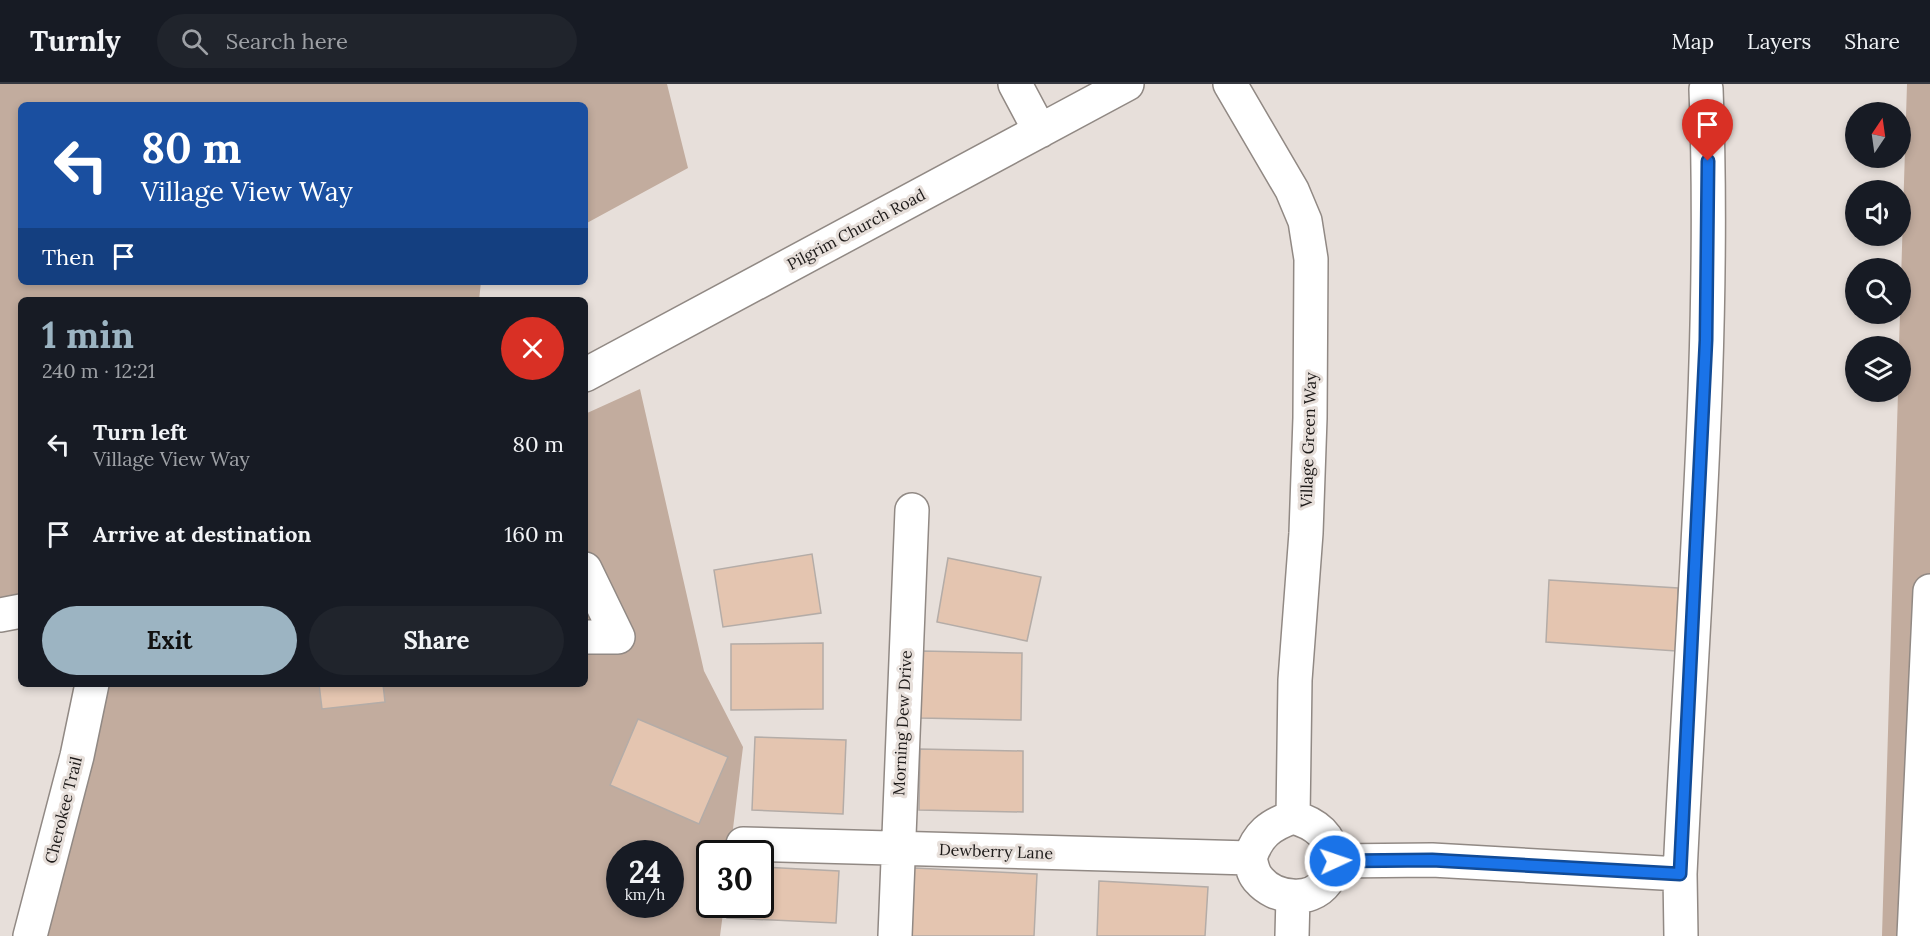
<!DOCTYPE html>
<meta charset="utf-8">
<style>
body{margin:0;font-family:Lora,serif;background:#20242c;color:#f1f3f6;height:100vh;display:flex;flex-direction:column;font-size:22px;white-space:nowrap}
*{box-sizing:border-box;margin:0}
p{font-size:20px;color:#9ea1a6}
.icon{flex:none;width:33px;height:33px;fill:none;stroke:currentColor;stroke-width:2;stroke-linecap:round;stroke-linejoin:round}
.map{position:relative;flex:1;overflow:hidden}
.sheet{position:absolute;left:18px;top:213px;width:570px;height:390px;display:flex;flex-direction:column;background:#171b24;border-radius:9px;box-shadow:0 3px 9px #0003}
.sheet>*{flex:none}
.hud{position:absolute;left:18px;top:18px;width:570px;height:183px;border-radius:9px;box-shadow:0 3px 9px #0003;background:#1a4fa0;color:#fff;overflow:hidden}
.needle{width:39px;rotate:13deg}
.buttons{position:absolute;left:1845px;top:18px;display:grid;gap:12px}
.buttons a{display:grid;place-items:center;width:66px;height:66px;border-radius:50%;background:#171b24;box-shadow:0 3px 9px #0003;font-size:30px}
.speed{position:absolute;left:606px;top:756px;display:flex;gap:12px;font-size:30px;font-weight:700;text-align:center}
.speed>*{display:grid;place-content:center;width:78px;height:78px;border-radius:50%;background:#171b24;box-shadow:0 3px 9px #0003;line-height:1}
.speed small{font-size:15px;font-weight:400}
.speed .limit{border:3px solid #111;border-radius:9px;background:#fff;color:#111}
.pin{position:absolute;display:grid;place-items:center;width:51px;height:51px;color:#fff;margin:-62px -26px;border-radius:50% 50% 50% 0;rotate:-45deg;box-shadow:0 0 6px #0007}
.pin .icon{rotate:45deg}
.me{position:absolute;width:66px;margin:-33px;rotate:87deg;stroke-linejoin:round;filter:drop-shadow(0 0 4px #0008)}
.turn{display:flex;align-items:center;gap:21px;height:126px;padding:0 24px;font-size:27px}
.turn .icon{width:78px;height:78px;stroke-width:2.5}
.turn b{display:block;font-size:42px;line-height:51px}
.then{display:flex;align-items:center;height:57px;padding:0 24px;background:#0003;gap:12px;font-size:22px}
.round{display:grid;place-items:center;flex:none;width:63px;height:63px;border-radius:32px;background:#20242c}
.head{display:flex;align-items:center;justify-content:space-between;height:102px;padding:0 24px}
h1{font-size:36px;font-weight:800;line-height:45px;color:#9cb4c2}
.button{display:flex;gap:12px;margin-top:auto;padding:12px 24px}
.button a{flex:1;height:69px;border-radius:36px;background:#9cb4c2;color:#111;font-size:24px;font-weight:800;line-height:69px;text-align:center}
.button a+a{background:#20242c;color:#f1f3f6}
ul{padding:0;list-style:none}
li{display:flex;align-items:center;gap:18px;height:90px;padding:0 24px}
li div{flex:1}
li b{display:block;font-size:22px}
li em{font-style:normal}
header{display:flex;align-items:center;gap:36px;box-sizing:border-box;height:84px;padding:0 30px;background:#171b24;border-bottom:2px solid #363941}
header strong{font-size:28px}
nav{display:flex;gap:33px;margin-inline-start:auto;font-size:21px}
.search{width:420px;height:54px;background:#20242c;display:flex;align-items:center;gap:15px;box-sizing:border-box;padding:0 21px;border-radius:33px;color:#9ea1a6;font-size:22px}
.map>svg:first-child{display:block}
.green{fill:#c2ac9e;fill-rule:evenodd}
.building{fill:#e4c5b0;stroke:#b4aca7;stroke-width:1.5}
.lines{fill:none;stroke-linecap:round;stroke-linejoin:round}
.minor-casing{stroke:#918984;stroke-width:36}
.minor{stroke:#fff;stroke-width:33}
.route-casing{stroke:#114b97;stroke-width:15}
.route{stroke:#1a73e8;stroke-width:10}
.labels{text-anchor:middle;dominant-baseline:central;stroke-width:6;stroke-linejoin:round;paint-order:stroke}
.street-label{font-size:16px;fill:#1c1918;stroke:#e7dfda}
</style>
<header>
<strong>Turnly</strong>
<div class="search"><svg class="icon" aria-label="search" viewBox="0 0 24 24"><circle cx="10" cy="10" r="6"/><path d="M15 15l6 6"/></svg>Search here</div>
<nav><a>Map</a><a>Layers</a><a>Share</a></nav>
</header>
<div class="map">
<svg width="1930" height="852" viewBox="0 0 1930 852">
<rect width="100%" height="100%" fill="#e7dfda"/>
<path class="green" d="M 0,0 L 667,0 L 688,84 L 585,140 L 585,21 L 21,21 L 21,198 L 481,198 L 479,216 L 21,216 L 21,527 L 0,531 Z
M 1907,0 L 1930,0 L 1930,852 L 1882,852 L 1898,308 L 1900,308 L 1899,262 Z
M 640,305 L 704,587 L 743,663 L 730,769 L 710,770 L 710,820 L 724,821 L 720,852 L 30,852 L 92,600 L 585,600 L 585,330 ZM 620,770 L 670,770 L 670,820 L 620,820 Z"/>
<path class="building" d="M 812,470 L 821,529 L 723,543 L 714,486 Z
M 948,474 L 1041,493 L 1027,557 L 937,538 Z
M 1549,496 L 1678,504 L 1676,567 L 1546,558 Z
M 823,559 L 823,625 L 731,626 L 731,560 Z
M 922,567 L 1022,569 L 1021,636 L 920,634 Z
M 319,600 L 383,600 L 385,618 L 322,625 Z
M 638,635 L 728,673 L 699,740 L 610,701 Z
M 755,653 L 846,656 L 843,730 L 752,726 Z
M 920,665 L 1023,667 L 1023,728 L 919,726 Z
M 760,783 L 839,787 L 836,839 L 727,834 L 728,820 L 760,820 Z
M 914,784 L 1037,790 L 1034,852 L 910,852 Z
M 1099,797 L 1208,803 L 1205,852 L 1097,852 Z"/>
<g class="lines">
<defs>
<path id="minor" d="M 1015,0 L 1040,47
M 1230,0 L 1292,106 L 1305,137 L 1311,175 L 1310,334 L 1306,449 L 1295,596 L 1293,733
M 585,291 L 1127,0
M 585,485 L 618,553 L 585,553
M 0,531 L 21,527
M 1293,733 C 1317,740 1330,751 1335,777 C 1332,784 1330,792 1326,798 C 1310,820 1274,814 1259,796 C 1253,790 1252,782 1250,774 C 1258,750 1270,741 1293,733 Z
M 743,760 L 1250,774
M 1335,777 L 1432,776 L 1680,790
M 30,852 L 77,672 L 92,600
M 895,852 L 912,426
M 1292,852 L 1293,812
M 1681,852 L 1680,790 C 1692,530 1716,266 1706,5
M 1914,852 L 1930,507"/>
</defs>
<use href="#minor" class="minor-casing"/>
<use href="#minor" class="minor"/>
</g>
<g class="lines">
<defs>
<path id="route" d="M 1335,777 L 1432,776 L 1680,790 L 1706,256 L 1708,77"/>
</defs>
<use href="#route" class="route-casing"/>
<use href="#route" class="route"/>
</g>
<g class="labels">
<g class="street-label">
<text transform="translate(856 145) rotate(-28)">Pilgrim Church Road</text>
<text transform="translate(1308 356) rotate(-88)">Village Green Way</text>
<text transform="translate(902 639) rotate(-87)">Morning Dew Drive</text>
<text transform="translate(63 726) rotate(-76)">Cherokee Trail</text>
<text transform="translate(996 767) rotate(2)">Dewberry Lane</text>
</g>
</g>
</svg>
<div class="buttons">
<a><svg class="needle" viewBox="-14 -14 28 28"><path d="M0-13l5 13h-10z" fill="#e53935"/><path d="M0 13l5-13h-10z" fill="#9ea1a6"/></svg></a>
<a><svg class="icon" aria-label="sound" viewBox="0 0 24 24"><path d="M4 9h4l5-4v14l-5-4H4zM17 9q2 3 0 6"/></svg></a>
<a><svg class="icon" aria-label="search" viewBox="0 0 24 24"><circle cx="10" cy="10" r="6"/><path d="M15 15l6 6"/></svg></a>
<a><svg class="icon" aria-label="layers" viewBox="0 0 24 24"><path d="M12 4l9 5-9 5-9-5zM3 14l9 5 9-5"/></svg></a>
</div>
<div class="speed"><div>24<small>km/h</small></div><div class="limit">30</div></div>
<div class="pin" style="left:1708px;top:77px;background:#d93025"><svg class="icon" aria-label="arrive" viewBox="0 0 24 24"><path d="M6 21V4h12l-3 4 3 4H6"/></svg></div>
<svg class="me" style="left:1335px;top:777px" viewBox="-20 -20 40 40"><circle r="17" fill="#1a73e8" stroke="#fff" stroke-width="3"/><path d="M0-11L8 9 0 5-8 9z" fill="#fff"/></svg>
<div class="hud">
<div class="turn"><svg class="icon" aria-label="left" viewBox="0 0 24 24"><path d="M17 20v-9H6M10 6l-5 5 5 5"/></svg><div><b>80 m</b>Village View Way</div></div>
<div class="then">Then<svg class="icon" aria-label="arrive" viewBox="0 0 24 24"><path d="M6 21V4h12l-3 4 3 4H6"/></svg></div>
</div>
<section class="sheet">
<div class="head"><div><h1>1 min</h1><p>240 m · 12:21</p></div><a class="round" style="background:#d93025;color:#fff"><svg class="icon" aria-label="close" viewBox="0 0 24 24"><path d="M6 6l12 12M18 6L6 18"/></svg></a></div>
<ul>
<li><svg class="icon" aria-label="left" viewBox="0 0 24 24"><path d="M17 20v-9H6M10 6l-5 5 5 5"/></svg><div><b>Turn left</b><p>Village View Way</p></div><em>80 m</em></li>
<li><svg class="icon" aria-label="arrive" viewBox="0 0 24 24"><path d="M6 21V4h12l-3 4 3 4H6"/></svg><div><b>Arrive at destination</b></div><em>160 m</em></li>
</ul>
<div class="button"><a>Exit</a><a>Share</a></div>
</section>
</div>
